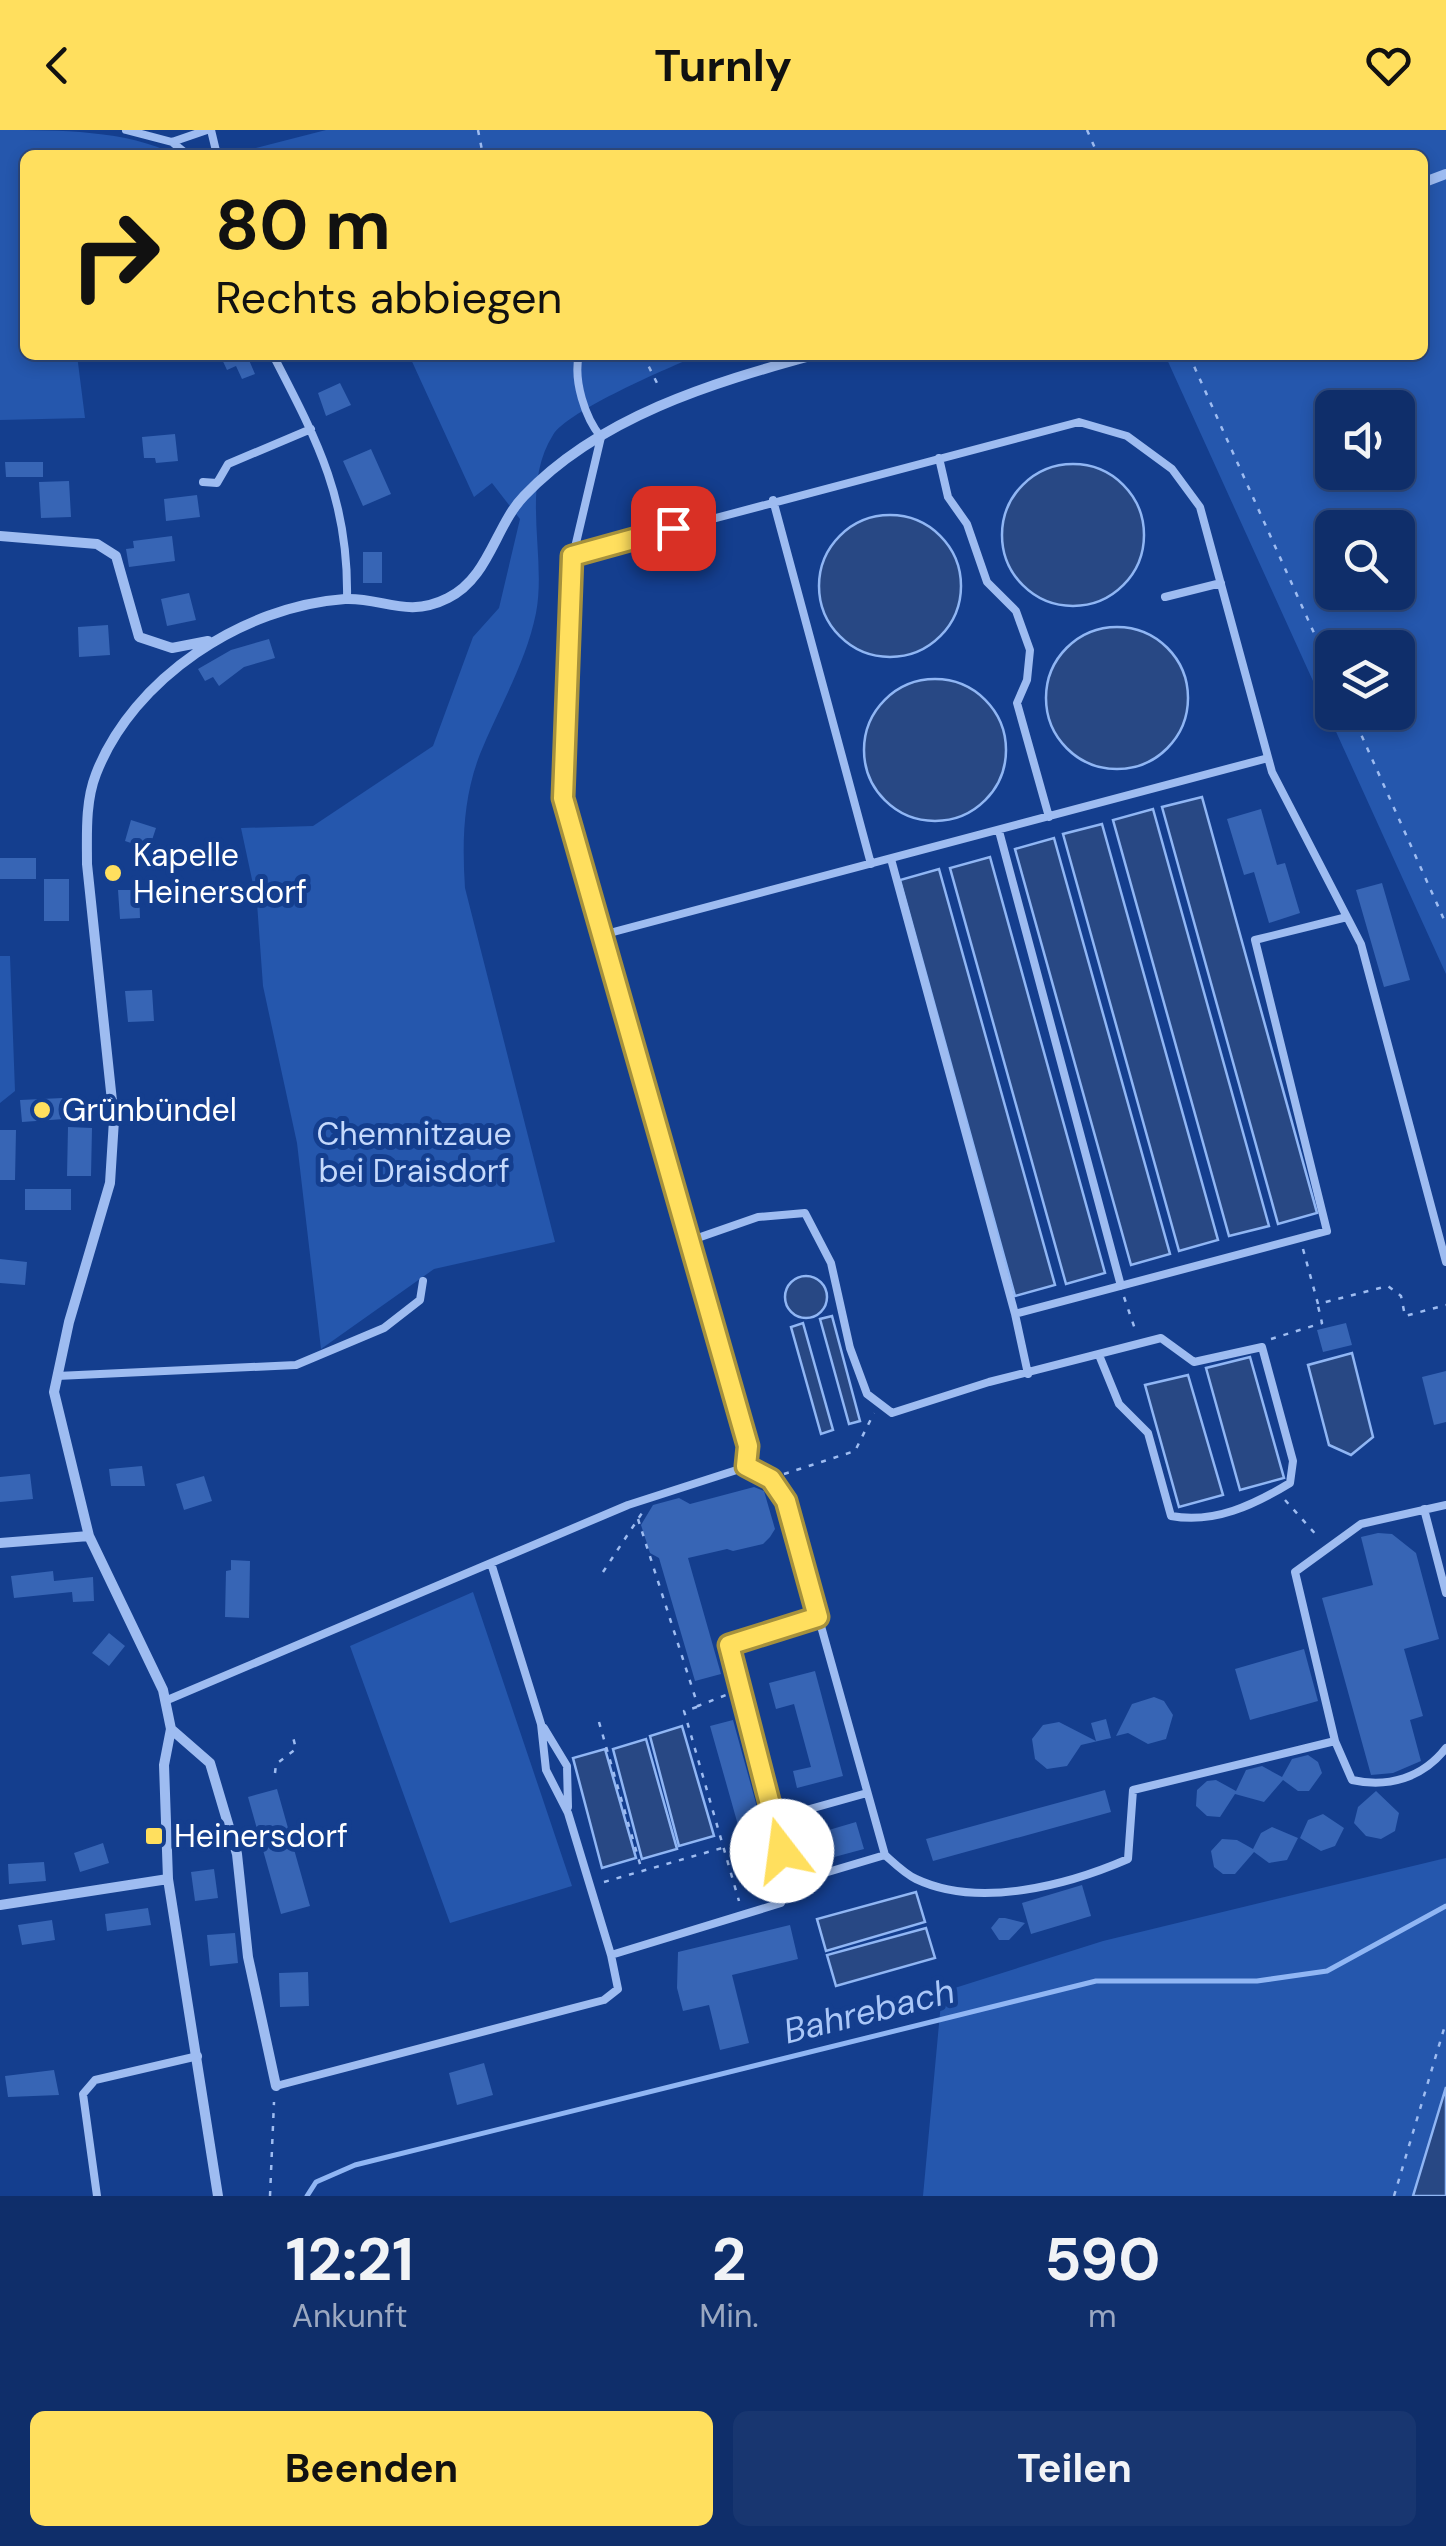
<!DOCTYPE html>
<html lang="de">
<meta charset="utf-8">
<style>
body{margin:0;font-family:"DM Sans",sans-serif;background:#183670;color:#f1f3f6;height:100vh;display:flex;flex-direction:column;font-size:38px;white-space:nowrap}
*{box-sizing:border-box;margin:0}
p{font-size:32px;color:#9ba8c1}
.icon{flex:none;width:55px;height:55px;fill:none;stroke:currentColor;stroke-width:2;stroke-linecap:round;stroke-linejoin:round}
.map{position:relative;height:2066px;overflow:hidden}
.drawer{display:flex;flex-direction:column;background:#0f2e6a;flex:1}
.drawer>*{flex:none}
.banner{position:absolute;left:20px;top:20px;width:1408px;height:210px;border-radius:15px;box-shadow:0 5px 15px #0003,0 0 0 2px #2f4a7e;background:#ffdf5e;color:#111;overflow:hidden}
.controls{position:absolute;left:1315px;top:260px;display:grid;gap:20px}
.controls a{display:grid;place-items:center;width:100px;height:100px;border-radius:15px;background:#0f2e6a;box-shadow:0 5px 15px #0003,0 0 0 2px #2f4a7e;font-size:50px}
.pin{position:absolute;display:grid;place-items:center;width:85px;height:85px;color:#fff;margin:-42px;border-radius:20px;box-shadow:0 5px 15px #0006}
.me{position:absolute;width:110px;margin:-55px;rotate:345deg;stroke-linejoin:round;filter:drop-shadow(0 0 8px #0008)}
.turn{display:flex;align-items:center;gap:35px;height:210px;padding:0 30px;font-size:45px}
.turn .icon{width:130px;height:130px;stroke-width:2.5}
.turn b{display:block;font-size:70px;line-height:85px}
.eta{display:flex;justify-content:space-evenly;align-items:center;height:170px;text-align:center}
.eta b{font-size:60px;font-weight:700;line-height:70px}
.button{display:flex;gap:20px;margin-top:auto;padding:20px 30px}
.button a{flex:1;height:115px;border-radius:15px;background:#ffdf5e;color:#111;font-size:40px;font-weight:700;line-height:115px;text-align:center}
.button a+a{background:#183670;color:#f1f3f6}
header{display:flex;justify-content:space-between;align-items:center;height:130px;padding:0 30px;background:#ffdf5e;color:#111;font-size:45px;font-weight:700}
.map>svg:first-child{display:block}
.green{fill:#2557ad;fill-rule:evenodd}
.water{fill:#284884;stroke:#90b6f4;stroke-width:2.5}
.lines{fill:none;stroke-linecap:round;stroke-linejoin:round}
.stream{stroke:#90b6f4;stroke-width:5}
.building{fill:#3765b5}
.path{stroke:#9ebcf1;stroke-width:2.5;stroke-dasharray:5 8;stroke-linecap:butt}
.lane{stroke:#9ebcf1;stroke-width:8}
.street{stroke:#9ebcf1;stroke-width:10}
.route-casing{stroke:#a6913d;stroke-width:25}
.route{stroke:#ffdf5e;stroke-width:18}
.poi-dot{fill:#ffdf5e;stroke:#143e8e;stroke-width:4}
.labels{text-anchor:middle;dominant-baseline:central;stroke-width:10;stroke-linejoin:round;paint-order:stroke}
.poi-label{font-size:32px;fill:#fff;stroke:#143e8e;text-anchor:start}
.park-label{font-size:32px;fill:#c5d9fc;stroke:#143e8e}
.water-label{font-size:35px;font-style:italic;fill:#aac7f8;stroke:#143e8e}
</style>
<header><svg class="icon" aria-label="back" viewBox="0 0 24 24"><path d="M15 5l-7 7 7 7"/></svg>Turnly<svg class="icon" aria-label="heart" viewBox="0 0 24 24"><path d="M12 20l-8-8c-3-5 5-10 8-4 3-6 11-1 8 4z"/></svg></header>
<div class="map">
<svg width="1446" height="2066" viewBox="0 0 1446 2066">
<rect width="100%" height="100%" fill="#143e8e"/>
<path class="green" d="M 0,0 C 59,0 127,0 176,25 L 25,25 L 25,225 L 77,225 L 85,288 L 0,290 Z
M 326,0 L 1446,0 L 1446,844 L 1165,225 L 1422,225 L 1422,25 L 229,25 ZM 1332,278 L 1398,278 L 1398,342 L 1332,342 ZM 1332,398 L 1398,398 L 1398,462 L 1332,462 ZM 1332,518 L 1398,518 L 1398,582 L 1332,582 Z
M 409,225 L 699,225 C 670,237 567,281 553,305 C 520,357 547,426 536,483 C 526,533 499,577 480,624 C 463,668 462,712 465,758 L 555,1112 L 434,1139 L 321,1219 L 297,1013 L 263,856 L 257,773 L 241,698 L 313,696 L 433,616 L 473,507 L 499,478 L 520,389 L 492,353 L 474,367 Z
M 0,826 L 10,826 L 15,961 L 0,973 Z
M 473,1462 L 572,1756 L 450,1793 L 350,1516 Z
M 1446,1728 L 1446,2066 L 923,2066 L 942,1862 L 1103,1811 Z"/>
<path class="water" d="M1002 405a71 71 0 1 1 142 0a71 71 0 1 1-142 0Z
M819 456a71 71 0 1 1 142 0a71 71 0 1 1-142 0Z
M1046 568a71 71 0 1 1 142 0a71 71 0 1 1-142 0Z
M864 620a71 71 0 1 1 142 0a71 71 0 1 1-142 0Z
M 1202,667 L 1317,1083 L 1278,1094 L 1162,677 Z
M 1153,679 L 1269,1096 L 1229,1106 L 1113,690 Z
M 1102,694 L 1218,1110 L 1179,1121 L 1063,704 Z
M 1054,708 L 1170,1124 L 1131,1135 L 1015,719 Z
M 990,727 L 1105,1143 L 1066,1154 L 950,738 Z
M 939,739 L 1055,1155 L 1015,1166 L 900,750 Z
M785 1167a21 21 0 1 1 42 0a21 21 0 1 1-42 0Z
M 832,1186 L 860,1291 L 849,1294 L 820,1189 Z
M 803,1193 L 833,1300 L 821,1304 L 791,1197 Z
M 1352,1223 L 1373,1307 L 1351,1325 L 1329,1315 L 1308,1235 Z
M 1250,1227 L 1284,1348 L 1240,1360 L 1206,1238 Z
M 1188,1245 L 1223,1365 L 1179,1377 L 1145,1255 Z
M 682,1596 L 714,1706 L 679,1716 L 650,1606 Z
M 646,1609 L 677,1719 L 642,1729 L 613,1619 Z
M 605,1619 L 636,1728 L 602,1738 L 573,1628 Z
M 916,1762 L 925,1792 L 826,1821 L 817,1789 Z
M 926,1798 L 935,1828 L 836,1856 L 827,1825 Z
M 1446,1957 L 1446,2066 L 1413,2066 Z"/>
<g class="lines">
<path class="stream" d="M 307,2066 L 316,2052 L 355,2035 L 1096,1851 L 1257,1851 L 1327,1841 L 1446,1776"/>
</g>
<path class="building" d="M 220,225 L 262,225 L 249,230 L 255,244 L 242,249 L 236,236 L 227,240 Z
M 340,253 L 351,275 L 326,286 L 318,263 Z
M 175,304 L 178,331 L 156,333 L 155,328 L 144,328 L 142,307 Z
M 371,319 L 391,364 L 363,376 L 343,331 Z
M 5,332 L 43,332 L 43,347 L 6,347 Z
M 69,351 L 71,387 L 41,388 L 39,352 Z
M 197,365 L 200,387 L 166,391 L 164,369 Z
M 172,406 L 175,431 L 129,437 L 126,419 L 134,418 L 133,411 Z
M 363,422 L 382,422 L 382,453 L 363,453 Z
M 189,463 L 196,490 L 167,496 L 161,469 Z
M 108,495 L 110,525 L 79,527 L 78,497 Z
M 269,509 L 275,528 L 244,537 L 219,556 L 213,547 L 205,551 L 198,539 L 231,520 Z
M 1261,679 L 1277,735 L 1285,733 L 1300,783 L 1269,793 L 1254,742 L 1244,745 L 1227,689 Z
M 131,690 L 156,698 L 149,719 L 125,711 Z
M 0,728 L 36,728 L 36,749 L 0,749 Z
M 44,749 L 69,749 L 69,791 L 44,791 Z
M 1382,753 L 1410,850 L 1384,857 L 1356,760 Z
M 118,760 L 139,760 L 140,788 L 120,789 Z
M 152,860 L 154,891 L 128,892 L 125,861 Z
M 63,968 L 64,989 L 22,992 L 20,970 Z
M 68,997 L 92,998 L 91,1046 L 67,1046 Z
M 0,1000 L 16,1000 L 15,1050 L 0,1050 Z
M 25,1059 L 71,1059 L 71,1080 L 25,1080 Z
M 0,1129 L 27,1132 L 25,1155 L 0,1153 Z
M 1346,1193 L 1352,1215 L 1323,1222 L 1317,1200 Z
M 1446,1241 L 1446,1292 L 1434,1295 L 1422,1247 Z
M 142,1336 L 145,1356 L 111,1356 L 109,1339 Z
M 30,1344 L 33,1369 L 0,1372 L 0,1347 Z
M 204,1346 L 212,1371 L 184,1380 L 176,1354 Z
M 754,1357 L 764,1361 L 775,1399 L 770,1407 L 763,1414 L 733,1421 L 727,1419 L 688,1428 L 721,1544 L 695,1551 L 659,1428 L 650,1423 L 641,1395 L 653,1375 L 679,1368 L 690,1374 Z
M 1378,1403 L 1392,1404 L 1416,1423 L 1439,1509 L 1404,1519 L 1423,1586 L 1410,1590 L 1421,1631 L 1393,1643 L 1371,1645 L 1322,1468 L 1373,1455 L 1361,1407 Z
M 231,1430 L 250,1431 L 249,1488 L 225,1487 L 226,1441 L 231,1440 Z
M 53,1441 L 54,1451 L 93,1447 L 94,1471 L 73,1472 L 72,1462 L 14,1468 L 11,1446 Z
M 109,1503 L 125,1516 L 109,1536 L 92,1523 Z
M 1304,1519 L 1318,1571 L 1250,1590 L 1235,1539 Z
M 815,1541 L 843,1646 L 797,1658 L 793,1641 L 811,1637 L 794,1574 L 776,1579 L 769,1553 Z
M 1154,1567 L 1164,1571 L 1173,1585 L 1166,1609 L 1148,1614 L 1128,1603 L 1116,1606 L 1132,1574 Z
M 1106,1589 L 1111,1608 L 1081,1615 L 1067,1636 L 1047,1639 L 1035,1629 L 1032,1609 L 1043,1595 L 1059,1592 L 1096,1611 L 1091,1593 Z
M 733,1590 L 771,1728 L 749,1734 L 710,1596 Z
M 1308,1625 L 1318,1632 L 1322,1643 L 1309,1661 L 1298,1661 L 1283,1650 L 1264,1672 L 1235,1664 L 1220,1687 L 1207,1686 L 1196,1676 L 1197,1660 L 1207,1651 L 1216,1650 L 1236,1661 L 1246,1640 L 1262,1636 L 1282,1647 L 1292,1629 Z
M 277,1659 L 310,1776 L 281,1784 L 248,1667 Z
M 1105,1660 L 1111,1682 L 933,1731 L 926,1709 Z
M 1376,1661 L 1399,1683 L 1395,1701 L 1381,1709 L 1366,1706 L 1354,1693 L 1358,1677 Z
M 1323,1684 L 1344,1698 L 1335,1716 L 1321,1721 L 1300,1708 L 1308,1690 Z
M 856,1692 L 864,1719 L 812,1733 L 805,1707 Z
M 1272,1697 L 1298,1708 L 1287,1730 L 1269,1733 L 1254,1722 L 1235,1744 L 1223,1744 L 1214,1737 L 1211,1721 L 1222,1709 L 1237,1710 L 1253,1719 L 1261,1703 Z
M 103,1713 L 109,1733 L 80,1742 L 74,1723 Z
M 44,1732 L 46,1751 L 9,1754 L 8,1734 Z
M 214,1739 L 218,1768 L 195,1771 L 191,1742 Z
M 1082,1755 L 1091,1786 L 1031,1804 L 1022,1773 Z
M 148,1778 L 151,1795 L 107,1801 L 105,1784 Z
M 999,1788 L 1005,1788 L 1025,1793 L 1009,1810 L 999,1810 L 991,1798 Z
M 52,1790 L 55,1810 L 22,1815 L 18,1795 Z
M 790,1795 L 798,1829 L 732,1845 L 749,1913 L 720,1920 L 709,1875 L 683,1881 L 677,1858 L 678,1822 Z
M 235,1803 L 238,1833 L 210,1836 L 207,1805 Z
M 308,1842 L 309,1876 L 280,1877 L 279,1843 Z
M 484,1933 L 493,1965 L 457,1975 L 449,1943 Z
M 54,1940 L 59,1965 L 8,1967 L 5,1946 Z"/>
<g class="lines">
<path class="path" d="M 478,0 L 483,25
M 1087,0 L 1098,25
M 643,225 L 660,259
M 1189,225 L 1332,543
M 1351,582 L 1446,794
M 1303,1119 L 1318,1174 L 1388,1156 L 1401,1166 L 1405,1186 L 1446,1175
M 1124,1167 L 1136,1202
M 1271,1209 L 1322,1193 L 1318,1176
M 784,1344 L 855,1321 L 874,1283
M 1285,1370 L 1319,1408
M 638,1389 L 698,1576 L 726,1565
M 603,1442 L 642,1383
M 697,1577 L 684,1581 L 739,1771
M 599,1592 L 642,1741
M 275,1643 L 276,1634 L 296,1619 L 292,1603
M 604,1752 L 722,1718
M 270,2066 L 274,1972
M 1394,2066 L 1446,1892"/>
<path class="lane" d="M 126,0 L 172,12 L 207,0
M 211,0 L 217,25
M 172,12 L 188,25
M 273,225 C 317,310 349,370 347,469
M 939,328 L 948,367 L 967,394 L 987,452 L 1016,481 L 1030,520 L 1027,550 L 1017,573 L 1049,687
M 203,352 L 217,353 L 228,334 L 311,299
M 773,370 L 871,734
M 572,426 L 1079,292 L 1127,306 L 1172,339 L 1200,377 L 1272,642 L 1361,814 L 1446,1132
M 1165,467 L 1221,453
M 999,701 L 1121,1156
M 891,729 L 1015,1184
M 602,805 L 1268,628
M 689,1111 L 758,1087 L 805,1083 L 831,1133 L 850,1218 L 867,1264 L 892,1283 L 989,1252 L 1161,1208 L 1194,1232 L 1262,1217 L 1293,1331 L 1290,1353 C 1254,1375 1214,1394 1171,1386 L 1148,1303 L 1119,1274 L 1099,1225
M 1028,1244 L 1015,1184 L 1327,1101 L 1255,810 L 1347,787
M 57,1246 L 296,1235 L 384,1198 L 420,1170 L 423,1151
M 746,1337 L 771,1349 L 786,1371 L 885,1725 C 894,1733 905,1744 916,1749 C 979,1779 1068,1755 1128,1729 L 1133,1660 L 1335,1611 L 1352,1650 C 1388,1658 1423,1648 1446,1618
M 1424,1379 L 1446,1463
M 491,1433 L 541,1594 L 546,1640 L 568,1683 L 611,1825
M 165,1571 L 628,1375 L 746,1337 L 748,1316 L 563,669 L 568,447 L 601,307 C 585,288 573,250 579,225
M 544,1598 L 567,1636 L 568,1677
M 1335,1611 L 1295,1442 L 1361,1394 L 1446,1375
M 774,1689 L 867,1663
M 791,1753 L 729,1515 L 818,1487
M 276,1956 L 604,1870 L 618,1859 L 611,1825 L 781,1773 L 791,1753 L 885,1725
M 97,2066 L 83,1964 L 95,1950 L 198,1926"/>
<path class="street" d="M 1422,53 L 1446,44
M 0,406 L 97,414 L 116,426 L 139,507 L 172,518 L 208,511
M 0,1413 L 89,1406
M 171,1599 L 210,1633 L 237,1724 L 248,1827 L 276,1956
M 0,1775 L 168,1749
M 218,2066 L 168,1749 L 164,1635 L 171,1599 L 163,1560 L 89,1406 L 54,1262 L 69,1192 L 110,1053 L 114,990 L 87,734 C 87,705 85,672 96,644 C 133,548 243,476 345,469 C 382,467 407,489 448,468 C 489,448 495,396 524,366 C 599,287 711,253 814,225"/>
</g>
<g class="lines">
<defs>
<path id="route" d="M 673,398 L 572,426 L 563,668 L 748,1316 L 746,1336 L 771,1349 L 786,1371 L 818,1487 L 729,1515 L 782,1721"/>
</defs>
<use href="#route" class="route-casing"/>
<use href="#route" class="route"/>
</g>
<g class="poi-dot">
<circle cx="113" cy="743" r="10"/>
<circle cx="42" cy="980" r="10"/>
<rect x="144" y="1696" width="20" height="20" rx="5"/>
</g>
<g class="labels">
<g class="poi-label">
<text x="133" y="725">Kapelle<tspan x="133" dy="37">Heinersdorf</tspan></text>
<text x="62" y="980">Grünbündel</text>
<text x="174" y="1706">Heinersdorf</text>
</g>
<g class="park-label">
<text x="414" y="1004">Chemnitzaue<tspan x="414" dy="37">bei Draisdorf</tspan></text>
</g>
<g class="water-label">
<text transform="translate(869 1881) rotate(-14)">Bahrebach</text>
</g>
</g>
</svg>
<div class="controls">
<a><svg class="icon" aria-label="sound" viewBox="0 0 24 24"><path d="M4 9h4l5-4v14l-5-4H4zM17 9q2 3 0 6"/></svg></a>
<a><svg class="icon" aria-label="search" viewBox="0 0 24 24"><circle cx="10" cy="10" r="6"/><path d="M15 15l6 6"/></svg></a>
<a><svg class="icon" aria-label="layers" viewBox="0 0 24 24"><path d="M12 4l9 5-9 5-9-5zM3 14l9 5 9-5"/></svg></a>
</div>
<div class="pin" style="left:673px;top:398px;background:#d93025"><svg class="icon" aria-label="arrive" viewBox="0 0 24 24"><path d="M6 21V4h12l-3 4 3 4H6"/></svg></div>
<svg class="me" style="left:782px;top:1721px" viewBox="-20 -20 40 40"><circle r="19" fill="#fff"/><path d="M0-13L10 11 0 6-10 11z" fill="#ffdf5e"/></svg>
<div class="banner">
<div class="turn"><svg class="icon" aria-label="right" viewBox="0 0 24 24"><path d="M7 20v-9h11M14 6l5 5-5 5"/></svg><div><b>80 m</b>Rechts abbiegen</div></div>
</div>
</div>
<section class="drawer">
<div class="eta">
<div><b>12:21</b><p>Ankunft</p></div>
<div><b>2</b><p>Min.</p></div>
<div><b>590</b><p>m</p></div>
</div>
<div class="button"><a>Beenden</a><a>Teilen</a></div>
</section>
